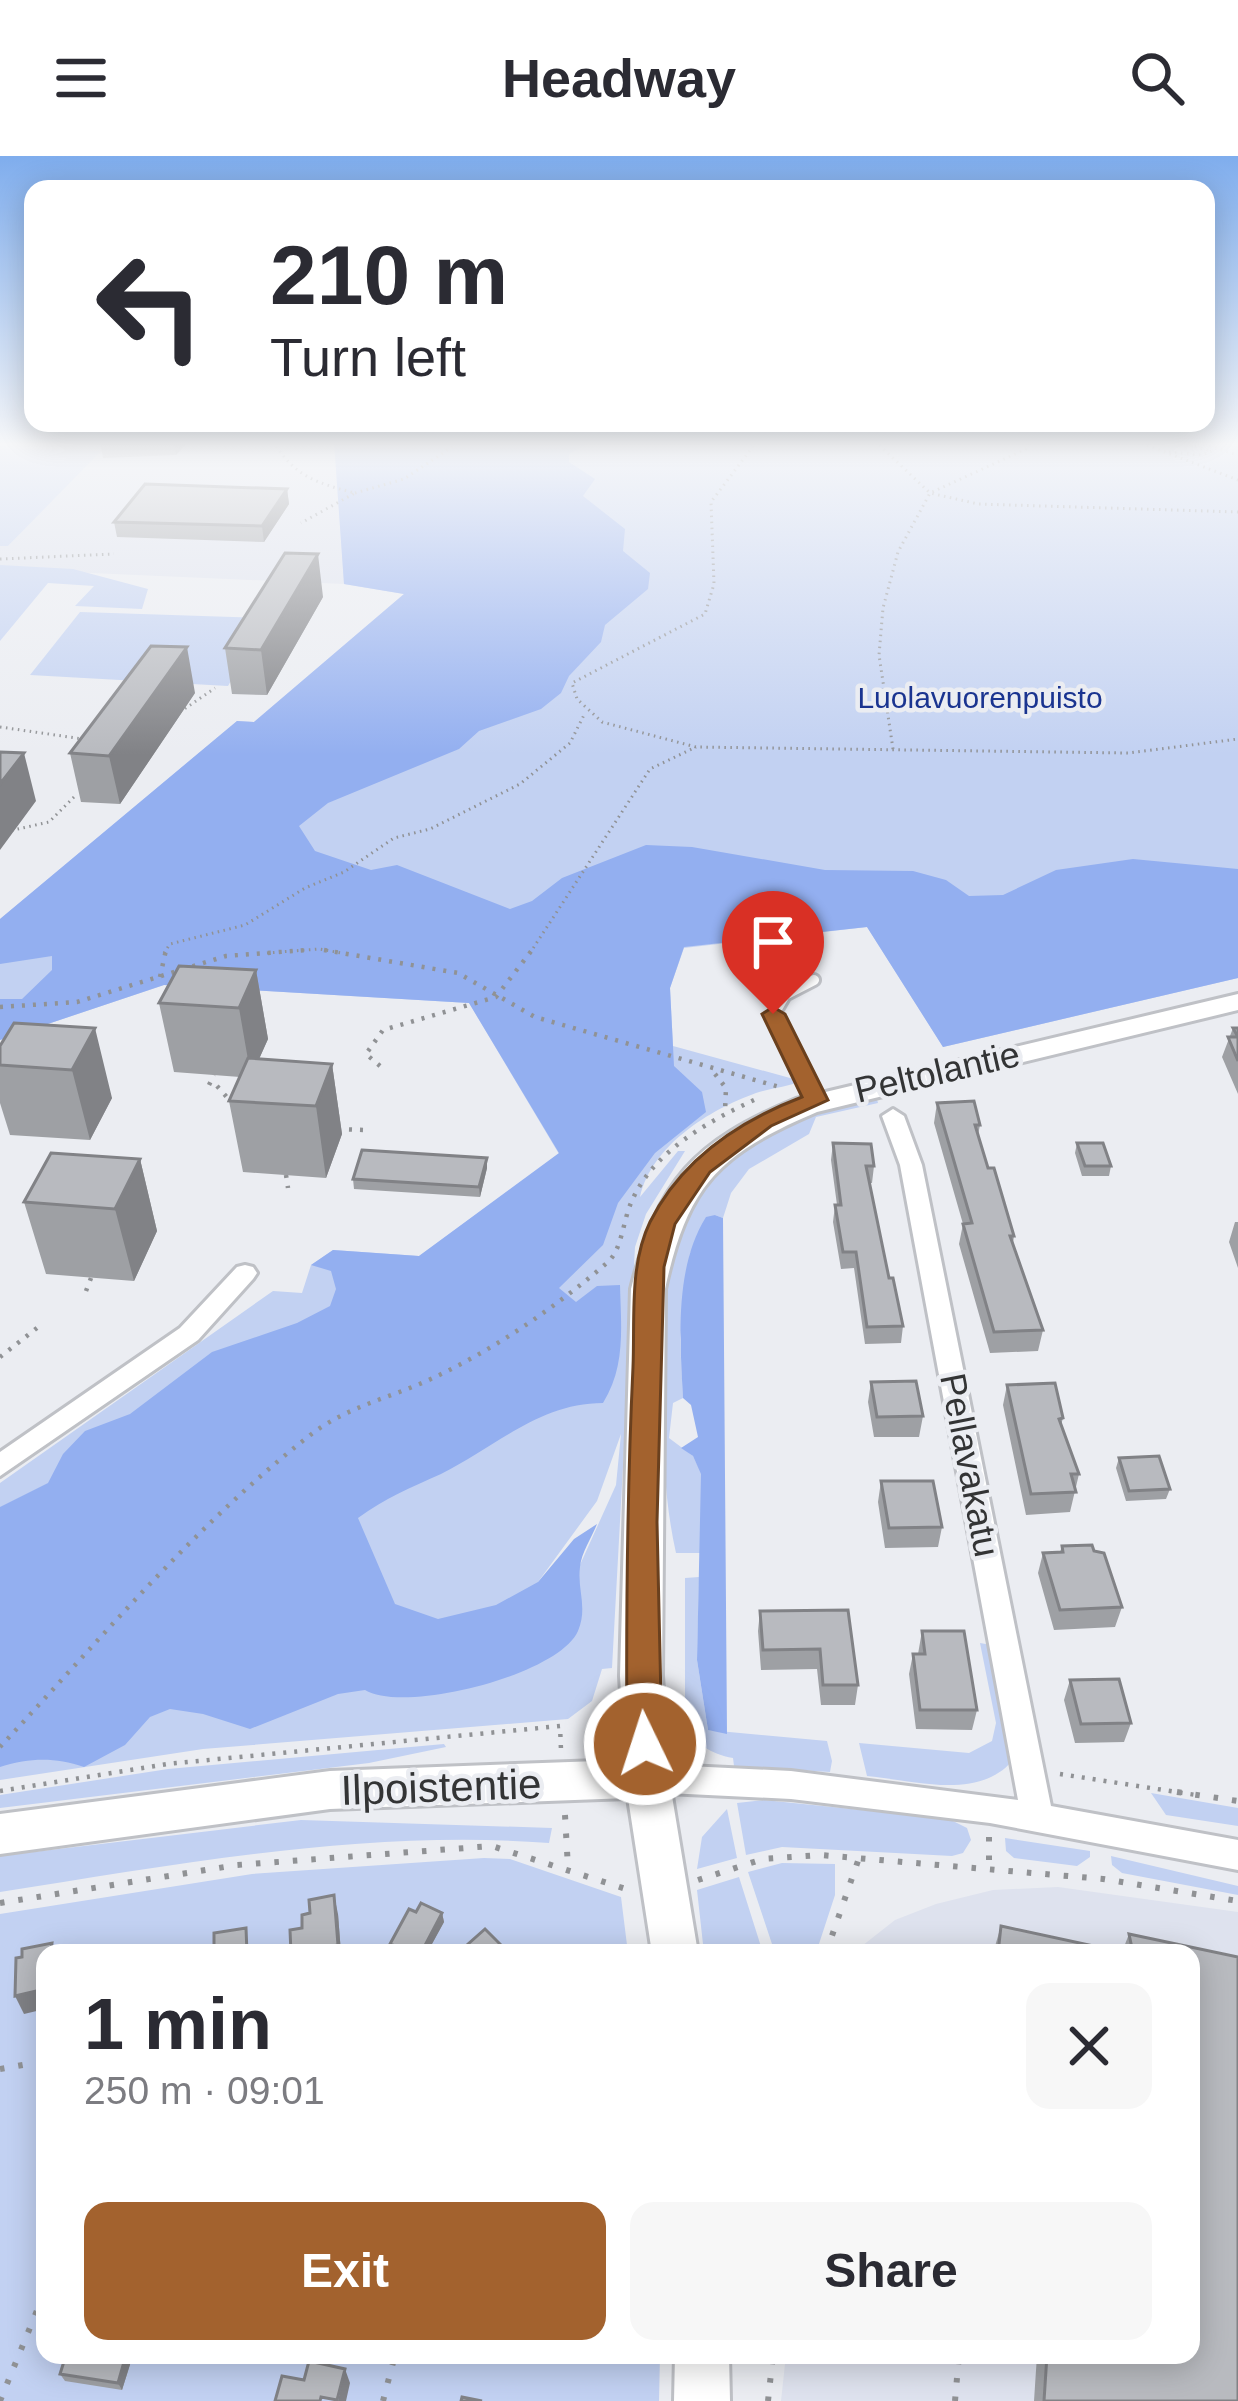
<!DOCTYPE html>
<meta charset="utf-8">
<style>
body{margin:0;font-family:Helvetica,sans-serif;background:#f7f7f7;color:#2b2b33;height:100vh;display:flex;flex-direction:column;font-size:45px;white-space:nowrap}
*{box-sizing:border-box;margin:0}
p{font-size:39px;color:#7c7c81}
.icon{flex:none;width:66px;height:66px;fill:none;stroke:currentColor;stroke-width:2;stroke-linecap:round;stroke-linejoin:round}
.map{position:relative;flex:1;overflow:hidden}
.side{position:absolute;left:36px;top:1788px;width:1164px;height:420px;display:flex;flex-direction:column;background:#fff;border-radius:24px;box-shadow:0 6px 30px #0003}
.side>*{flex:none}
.guide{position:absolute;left:24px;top:24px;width:1191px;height:252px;border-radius:24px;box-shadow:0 6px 30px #0003;background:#fff;color:#2b2b33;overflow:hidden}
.pin{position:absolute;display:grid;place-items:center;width:102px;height:102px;color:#fff;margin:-123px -51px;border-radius:50% 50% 50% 0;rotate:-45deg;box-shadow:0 0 12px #0007}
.pin .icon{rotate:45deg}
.me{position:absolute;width:132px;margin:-66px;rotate:356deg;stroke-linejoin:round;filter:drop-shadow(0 0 9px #0008)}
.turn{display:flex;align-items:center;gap:42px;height:252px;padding:0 48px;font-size:54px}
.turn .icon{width:156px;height:156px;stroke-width:2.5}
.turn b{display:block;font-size:84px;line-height:102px}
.round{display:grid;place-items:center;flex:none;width:126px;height:126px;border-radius:24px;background:#f7f7f7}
.overview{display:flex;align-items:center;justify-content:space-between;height:204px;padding:0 48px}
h1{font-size:72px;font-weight:700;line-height:90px}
.cta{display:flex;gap:24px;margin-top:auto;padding:24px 48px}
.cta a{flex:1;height:138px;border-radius:24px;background:#a3622e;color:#fff;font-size:48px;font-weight:700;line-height:138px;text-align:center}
.cta a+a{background:#f7f7f7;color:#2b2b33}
header{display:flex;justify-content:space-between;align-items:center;height:156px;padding:0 48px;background:#fff;font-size:54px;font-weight:700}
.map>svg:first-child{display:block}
.built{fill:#dee2ee}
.green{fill:#c2d1f2;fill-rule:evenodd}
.forest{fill:#93aff0}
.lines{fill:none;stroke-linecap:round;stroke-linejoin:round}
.lane-casing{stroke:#bfc1c6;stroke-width:16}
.street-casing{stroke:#bfc1c6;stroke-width:6}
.secondary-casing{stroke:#bfc1c6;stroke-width:6}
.path-far2{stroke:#909295;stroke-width:3;stroke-dasharray:1.5 4.5;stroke-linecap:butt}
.path-far1{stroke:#909295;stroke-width:4.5;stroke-dasharray:3 8;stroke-linecap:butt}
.path{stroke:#909295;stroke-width:6;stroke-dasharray:4.5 14;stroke-linecap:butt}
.lane{stroke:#fff;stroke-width:10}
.street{fill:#fff;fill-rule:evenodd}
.secondary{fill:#fff;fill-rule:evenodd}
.wall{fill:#9ea0a4}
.shaded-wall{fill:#818286}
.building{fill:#b8babf;stroke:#818286;stroke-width:3}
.route{fill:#a3622e;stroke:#6a401e;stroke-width:3}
.labels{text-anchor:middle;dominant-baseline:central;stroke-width:9;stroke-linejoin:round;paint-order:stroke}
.far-park-label{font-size:30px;fill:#1a3490;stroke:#ebedf2}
.street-label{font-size:36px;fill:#333435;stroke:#ebedf2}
.near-street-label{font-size:42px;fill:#333435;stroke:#ebedf2}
</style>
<header><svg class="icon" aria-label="menu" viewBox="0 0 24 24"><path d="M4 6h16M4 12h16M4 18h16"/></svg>Headway<svg class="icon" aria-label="search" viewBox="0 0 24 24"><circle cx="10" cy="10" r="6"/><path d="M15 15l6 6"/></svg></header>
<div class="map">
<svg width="1238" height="2245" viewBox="0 0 1238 2245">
<rect width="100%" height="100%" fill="#ebedf2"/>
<path class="built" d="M 0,285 L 334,285 L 344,428 L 0,413 L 0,390 L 8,390 L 99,296 L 0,291 Z
M 1058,1731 L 1238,1756 L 1238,2245 L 781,2245 L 786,2199 L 1191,2199 L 1191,1797 L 853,1797 L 895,1764 L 936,1748 L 993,1734 Z"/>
<path class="green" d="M 334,285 L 1238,285 L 1238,822 L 943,891 L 867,771 L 684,792 L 670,832 L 673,890 L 801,925 C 788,931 771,932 756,937 C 709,954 652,989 640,1041 L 678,995 L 685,995 L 646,1058 L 635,1091 L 612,1512 L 602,1513 L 592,1545 L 568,1563 L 203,1593 L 0,1624 L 0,1327 L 273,1135 L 302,1137 L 311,1109 L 333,1094 L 419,1100 L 559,998 L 469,847 L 164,829 L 0,884 L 0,763 L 237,565 L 254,566 L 404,438 L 344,428 ZM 621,1278 L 616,1329 L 579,1411 L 538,1426 L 597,1345 Z
M 0,291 L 101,295 L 8,390 L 0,390 Z
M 0,409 L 73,413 L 148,433 L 142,453 L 75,450 L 94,430 L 48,427 L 0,485 Z
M 80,456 L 267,462 L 228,530 L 30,519 Z
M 876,940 L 878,947 L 816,961 L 809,978 L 749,1013 L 731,1037 L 723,1062 L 715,1059 L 690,1097 L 680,1183 L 683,1242 L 673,1247 L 669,1282 L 693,1300 L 702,1318 L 700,1397 L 676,1397 C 662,1334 663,1276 664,1213 C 665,1178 661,1136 670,1102 C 694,1002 787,964 876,940 Z
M 699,1421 L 697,1504 L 708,1574 L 827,1585 L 832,1605 L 830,1616 L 734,1610 L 733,1602 C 710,1598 696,1588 685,1568 L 685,1422 Z
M 980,1487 L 997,1490 L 1012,1605 C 978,1645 912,1624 867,1620 L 859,1587 L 969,1597 L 992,1585 L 996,1567 Z
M 444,1588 L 446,1591 L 369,1607 L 0,1652 L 0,1639 L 168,1613 Z
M 1151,1637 L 1238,1652 L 1238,1670 L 1166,1659 Z
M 764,1644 L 949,1663 L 967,1672 L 971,1684 L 963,1697 L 952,1700 L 782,1691 L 746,1699 L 737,1647 Z
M 727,1653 L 737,1702 L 697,1713 L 702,1681 Z
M 301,1664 L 552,1672 L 549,1687 C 367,1673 180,1708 0,1736 L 0,1700 Z
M 1005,1682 L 1090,1695 L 1090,1701 L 1077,1710 L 1014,1702 L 1006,1695 Z
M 1111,1700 L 1238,1730 L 1238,1739 L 1122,1717 L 1112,1709 Z
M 484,1702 L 510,1703 L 621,1741 L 628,1797 L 45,1797 L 45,2199 L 660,2199 L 659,2245 L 0,2245 L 0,1758 L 252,1718 Z
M 782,1707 L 835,1708 L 835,1739 L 816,1797 L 775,1797 L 748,1716 Z
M 739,1721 L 763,1797 L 704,1797 L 697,1734 Z"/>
<path class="forest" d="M 334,285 L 592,285 L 569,298 L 569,306 L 595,323 L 583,340 L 625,373 L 623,395 L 650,417 L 648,433 L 605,469 L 601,486 L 569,520 L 561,537 L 541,553 L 479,575 L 459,593 L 328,647 L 299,670 L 315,695 L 371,714 L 397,709 L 510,753 L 532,745 L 562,722 L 646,689 L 692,691 L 825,714 L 913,715 L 946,724 L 969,740 L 1003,739 L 1056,714 L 1133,703 L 1238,713 L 1238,822 L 943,891 L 867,771 L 684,791 L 670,832 L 674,910 L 702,936 L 706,956 L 655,997 L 618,1047 L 603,1089 L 559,1132 L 576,1146 L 597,1130 L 620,1129 C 621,1171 626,1210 603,1247 C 539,1247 496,1291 441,1318 C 410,1332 385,1342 358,1362 L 395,1448 L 438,1463 L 496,1449 L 538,1426 L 574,1383 L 597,1368 C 592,1381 581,1397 580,1411 C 577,1434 588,1451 578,1475 C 559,1519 404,1558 365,1534 L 338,1538 L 250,1573 L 203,1558 L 170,1553 L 150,1561 L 125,1589 L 84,1611 C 54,1601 30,1602 0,1611 L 0,1351 L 48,1327 L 63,1298 L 85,1275 L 130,1258 L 212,1196 L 297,1167 L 330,1150 L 336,1133 L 331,1115 L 311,1109 L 333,1094 L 419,1100 L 559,997 L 469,847 L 164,829 L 0,884 L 0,843 L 22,843 L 52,814 L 52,800 L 0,808 L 0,763 L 237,565 L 254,566 L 404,438 L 344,428 Z
M 715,1059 L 723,1062 L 727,1578 L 708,1574 L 697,1504 L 701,1318 L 693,1300 L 681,1292 L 698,1281 L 691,1249 L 683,1242 C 680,1185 674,1112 706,1061 Z"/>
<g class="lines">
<defs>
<path id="lane" d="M 814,824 L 785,839 L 774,858 L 816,944"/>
<path id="street" d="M 893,953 L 904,960 L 922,1009 L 1051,1650 L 1238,1684 L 1238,1714 L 990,1667 L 791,1643 L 647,1636 L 636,1632 L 631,1622 L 636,1612 L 647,1608 L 791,1615 L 1018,1644 L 900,1009 L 882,960 Z
M 245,1109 L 253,1111 L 257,1117 L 253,1123 L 198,1184 L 0,1320 L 0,1296 L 180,1172 L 237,1111 Z"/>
<path id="secondary" d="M 1238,838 L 1238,854 L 817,956 C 719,998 688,1028 665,1133 L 662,1520 L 669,1622 L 698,1797 L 652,1797 L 628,1642 L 330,1653 L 0,1698 L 0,1658 L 330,1615 L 625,1604 L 620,1520 L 631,1133 C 658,1024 693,986 796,943 Z
M 675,2199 L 729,2199 L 730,2245 L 674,2245 Z"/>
</defs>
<use href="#lane" class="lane-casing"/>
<use href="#street" class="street-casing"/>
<use href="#secondary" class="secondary-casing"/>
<path class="path-far2" d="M 273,285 C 294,320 316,327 355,337 L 301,367
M 757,285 L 711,346 L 714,428 L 705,458 L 572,527 L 577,543 L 602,566 L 696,591 L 1128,597 L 1238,583
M 875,285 L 930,337 L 978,348 L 1238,356
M 1136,285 L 1238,324
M 1192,285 L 1238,299
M 1169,296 L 1202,299 L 1212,295 L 1174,285
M 355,337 L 404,323 L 461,285
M 0,403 L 114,398
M 180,556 L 215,532
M 0,571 L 83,583
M 893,593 L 879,499 L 883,452 L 898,396 L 930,337 L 1026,293 L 1032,285
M 0,677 L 49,666 L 75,640
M 164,797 L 170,788 L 245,769 L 305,732 L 344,716 L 394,682 L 430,673 L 520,628 L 570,587 L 585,557
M 267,797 L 319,793 L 342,797
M 530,797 L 650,613 L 696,591"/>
<path class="path-far1" d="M 324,794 L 458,817 L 535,861 L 783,932
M 160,821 L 166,794
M 0,851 L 77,846 L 226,800 L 307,794
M 380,910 L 366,898 L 383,874 L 496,841 L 532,794
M 715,918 L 726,932 L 725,955
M 209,929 L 214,919
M 217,930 L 233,948
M 338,973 L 364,974
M 286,1019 L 288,1032
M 86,1135 L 91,1122
M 0,1201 L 42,1168
M 0,1591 C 99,1485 195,1369 309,1280 C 347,1250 391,1242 433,1222 C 495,1193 556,1151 608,1106 C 622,1093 623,1065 631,1047 C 652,996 707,966 754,944
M 1060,1618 L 1196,1639
M 0,1635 L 167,1608 L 560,1570 L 561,1594"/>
<path class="path" d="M 1177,1636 L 1238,1645
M 565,1659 L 568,1712
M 989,1681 L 989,1711
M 698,1724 L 763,1703 L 821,1699 L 1103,1723 L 1238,1745
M 0,1747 L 237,1709 L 492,1690 L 629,1734
M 826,1797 L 859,1702
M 0,1913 L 45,1905
M 0,2245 L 45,2135
M 383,2245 L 395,2199
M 768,2245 L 773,2199
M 955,2245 L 959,2199"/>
<use href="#lane" class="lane"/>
<use href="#street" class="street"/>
<use href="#secondary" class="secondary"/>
</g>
<path class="wall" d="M 100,285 L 189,285 L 176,299 L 103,302 Z
M 287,333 L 289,348 L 264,386 L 117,381 L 114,366 Z
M 323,441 L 267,539 L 232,538 L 225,492 Z
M 195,537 L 120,648 L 81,646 L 70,597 Z
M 256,814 L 268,883 L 259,903 L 332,908 L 342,978 L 326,1022 L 243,1016 L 229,945 L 240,921 L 174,916 L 159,847 Z
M 14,867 L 112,942 L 90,984 L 10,979 L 0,947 L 0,890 Z
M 1233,872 L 1238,872 L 1238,938 L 1222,901 Z
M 937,947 L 980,969 L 978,979 L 988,1012 L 1014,1080 L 1013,1087 L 1043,1174 L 1038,1195 L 990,1197 L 959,1088 L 963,1068 L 934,967 Z
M 833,987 L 874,1010 L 872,1027 L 870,1027 L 889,1122 L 903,1170 L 901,1187 L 865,1188 L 854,1112 L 841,1113 L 833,1066 L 835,1049 L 837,1049 L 831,1004 Z
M 1077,987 L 1111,1010 L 1109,1020 L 1082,1020 L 1075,997 Z
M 487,1002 L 487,1012 L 480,1041 L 354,1033 L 353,1023 Z
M 140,1003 L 157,1075 L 134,1125 L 46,1118 L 24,1046 Z
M 1235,1066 L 1238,1066 L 1238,1112 L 1229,1086 Z
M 871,1226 L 923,1260 L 919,1281 L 874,1281 L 868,1246 Z
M 1007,1229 L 1063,1262 L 1061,1269 L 1079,1318 L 1070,1356 L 1026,1359 L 1003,1249 Z
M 1119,1302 L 1170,1333 L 1166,1343 L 1126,1345 L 1116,1312 Z
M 881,1325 L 942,1371 L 938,1391 L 885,1392 L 878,1346 Z
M 1062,1390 L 1094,1395 L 1122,1451 L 1115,1471 L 1054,1474 L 1038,1417 L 1043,1397 L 1060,1396 Z
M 848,1454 L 858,1529 L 855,1549 L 821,1549 L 817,1513 L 761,1514 L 758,1475 L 760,1455 Z
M 922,1475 L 977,1554 L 972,1574 L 916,1573 L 909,1518 L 913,1498 L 918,1498 Z
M 1070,1524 L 1131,1567 L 1124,1586 L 1075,1587 L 1064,1544 Z
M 416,1756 L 442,1757 L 444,1766 L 427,1797 L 391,1797 L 390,1788 Z
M 338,1758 L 341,1797 L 291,1797 L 302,1772 Z
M 1001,1770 L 1122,1796 L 1129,1778 L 1238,1801 L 1238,2245 L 1034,2245 L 1037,2199 L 1191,2199 L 1191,1797 L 993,1797 Z
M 66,2199 L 133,2199 L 122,2234 L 65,2225 L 60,2218 Z"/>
<path class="shaded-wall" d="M 174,285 L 189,285 L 176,299 Z
M 287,333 L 289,348 L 264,386 L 262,370 Z
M 318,398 L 323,441 L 267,539 L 261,494 Z
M 187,491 L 195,537 L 120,648 L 109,600 Z
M 24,597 L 36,645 L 0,694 L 0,628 Z
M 256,814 L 268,883 L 251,921 L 239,852 Z
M 95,872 L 112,942 L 90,984 L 72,914 Z
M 332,908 L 342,978 L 326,1022 L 316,950 Z
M 487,1002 L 487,1012 L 480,1041 L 479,1031 Z
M 140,1003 L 157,1075 L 134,1125 L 115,1053 Z
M 334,1739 L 338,1758 L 341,1797 L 338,1789 Z
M 442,1757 L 444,1766 L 427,1797 L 421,1797 Z
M 45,1833 L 45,1853 L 24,1858 L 15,1840 Z
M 126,2199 L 133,2199 L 122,2234 L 118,2227 Z
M 345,2213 L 350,2227 L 346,2245 L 338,2245 Z"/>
<path class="building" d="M 145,328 L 287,333 L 262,370 L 114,366 Z
M 285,397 L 318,398 L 261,494 L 225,492 Z
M 151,490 L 187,491 L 109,600 L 70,597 Z
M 0,596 L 24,597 L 0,628 Z
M 179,810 L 256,814 L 239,852 L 159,847 Z
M 14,867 L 95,872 L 72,914 L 0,909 L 0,890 Z
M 1233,872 L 1238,872 L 1238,905 L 1228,881 L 1238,881 Z
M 248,902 L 332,908 L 316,950 L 229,945 Z
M 974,945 L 980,969 L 975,969 L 988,1012 L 994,1012 L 1014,1080 L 1010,1080 L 1043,1174 L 994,1176 L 963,1068 L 972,1067 L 937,947 Z
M 833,987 L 871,988 L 874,1010 L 866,1010 L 889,1122 L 893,1122 L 903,1170 L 867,1171 L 856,1096 L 843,1096 L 835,1049 L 841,1049 Z
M 1077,987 L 1103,987 L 1111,1010 L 1085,1010 Z
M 362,994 L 487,1002 L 479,1031 L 353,1023 Z
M 51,997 L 140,1003 L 115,1053 L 24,1046 Z
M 916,1225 L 923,1260 L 877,1261 L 871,1226 Z
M 1055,1227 L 1063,1262 L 1059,1263 L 1079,1318 L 1071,1318 L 1076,1336 L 1031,1338 L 1007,1229 Z
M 1159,1300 L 1170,1333 L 1129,1335 L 1119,1302 Z
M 881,1325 L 933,1325 L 942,1371 L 889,1372 Z
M 1092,1389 L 1094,1395 L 1104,1397 L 1122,1451 L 1060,1454 L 1043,1397 L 1063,1396 L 1062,1390 Z
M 848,1454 L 858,1529 L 823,1529 L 820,1493 L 763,1494 L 760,1455 Z
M 922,1475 L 964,1475 L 977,1554 L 920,1554 L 913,1498 L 925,1498 Z
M 1119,1523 L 1131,1567 L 1081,1568 L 1070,1524 Z
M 334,1739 L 338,1789 L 291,1797 L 290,1774 L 302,1772 L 302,1759 L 310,1757 L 309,1744 Z
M 421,1747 L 442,1757 L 421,1797 L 411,1797 L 390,1788 L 409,1753 L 416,1756 Z
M 1001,1770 L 1126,1797 L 998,1797 Z
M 246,1772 L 247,1797 L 214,1797 L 214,1777 Z
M 485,1773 L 509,1797 L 458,1797 Z
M 1129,1778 L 1238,1801 L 1238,2245 L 1044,2245 L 1047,2199 L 1191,2199 L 1191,1797 L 1133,1797 Z
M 52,1787 L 51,1797 L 45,1797 L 45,1833 L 15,1840 L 16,1802 L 22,1801 L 22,1793 Z
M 153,1790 L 152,1797 L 118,1797 L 118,1794 Z
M 66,2199 L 126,2199 L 118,2227 L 60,2218 Z
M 309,2205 L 345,2213 L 337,2244 L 321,2241 L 320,2245 L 275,2245 L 282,2220 L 304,2224 Z
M 462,2241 L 482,2245 L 461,2245 Z"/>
<linearGradient id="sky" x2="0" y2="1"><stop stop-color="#7faded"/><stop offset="0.48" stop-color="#f6f7f9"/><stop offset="1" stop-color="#f6f7f9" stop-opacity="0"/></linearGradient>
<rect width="1238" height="599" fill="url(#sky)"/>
<path class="route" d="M 773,851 L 785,858 L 828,944 L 771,970 L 710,1016 L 675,1068 L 664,1111 L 657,1366 L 662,1588 L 657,1599 L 645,1604 L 632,1599 L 627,1588 C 626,1462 627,1337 633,1211 C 635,1164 629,1109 650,1066 C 682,1002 739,965 802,941 L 762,858 Z"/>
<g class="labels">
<g class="far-park-label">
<text x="980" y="541">Luolavuorenpuisto</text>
</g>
<g class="street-label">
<text transform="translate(937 916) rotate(-13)">Peltolantie</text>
<text transform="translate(970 1309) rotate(79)">Pellavakatu</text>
</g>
<g class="near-street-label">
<text transform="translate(441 1631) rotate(-2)">Ilpoistentie</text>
</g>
</g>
</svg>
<div class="pin" style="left:773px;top:858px;background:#d93025"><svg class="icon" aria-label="arrive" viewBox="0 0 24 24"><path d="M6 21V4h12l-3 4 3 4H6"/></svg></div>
<svg class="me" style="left:645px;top:1588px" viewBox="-20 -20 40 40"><circle r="17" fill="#a3622e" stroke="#fff" stroke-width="3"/><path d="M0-11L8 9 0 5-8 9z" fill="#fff"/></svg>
<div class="guide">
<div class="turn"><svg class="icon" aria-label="left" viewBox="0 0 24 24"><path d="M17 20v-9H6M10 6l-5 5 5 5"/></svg><div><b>210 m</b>Turn left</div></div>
</div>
<section class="side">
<div class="overview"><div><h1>1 min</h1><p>250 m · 09:01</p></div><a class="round"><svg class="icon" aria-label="close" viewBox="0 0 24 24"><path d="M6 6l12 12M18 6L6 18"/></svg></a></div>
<div class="cta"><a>Exit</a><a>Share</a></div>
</section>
</div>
